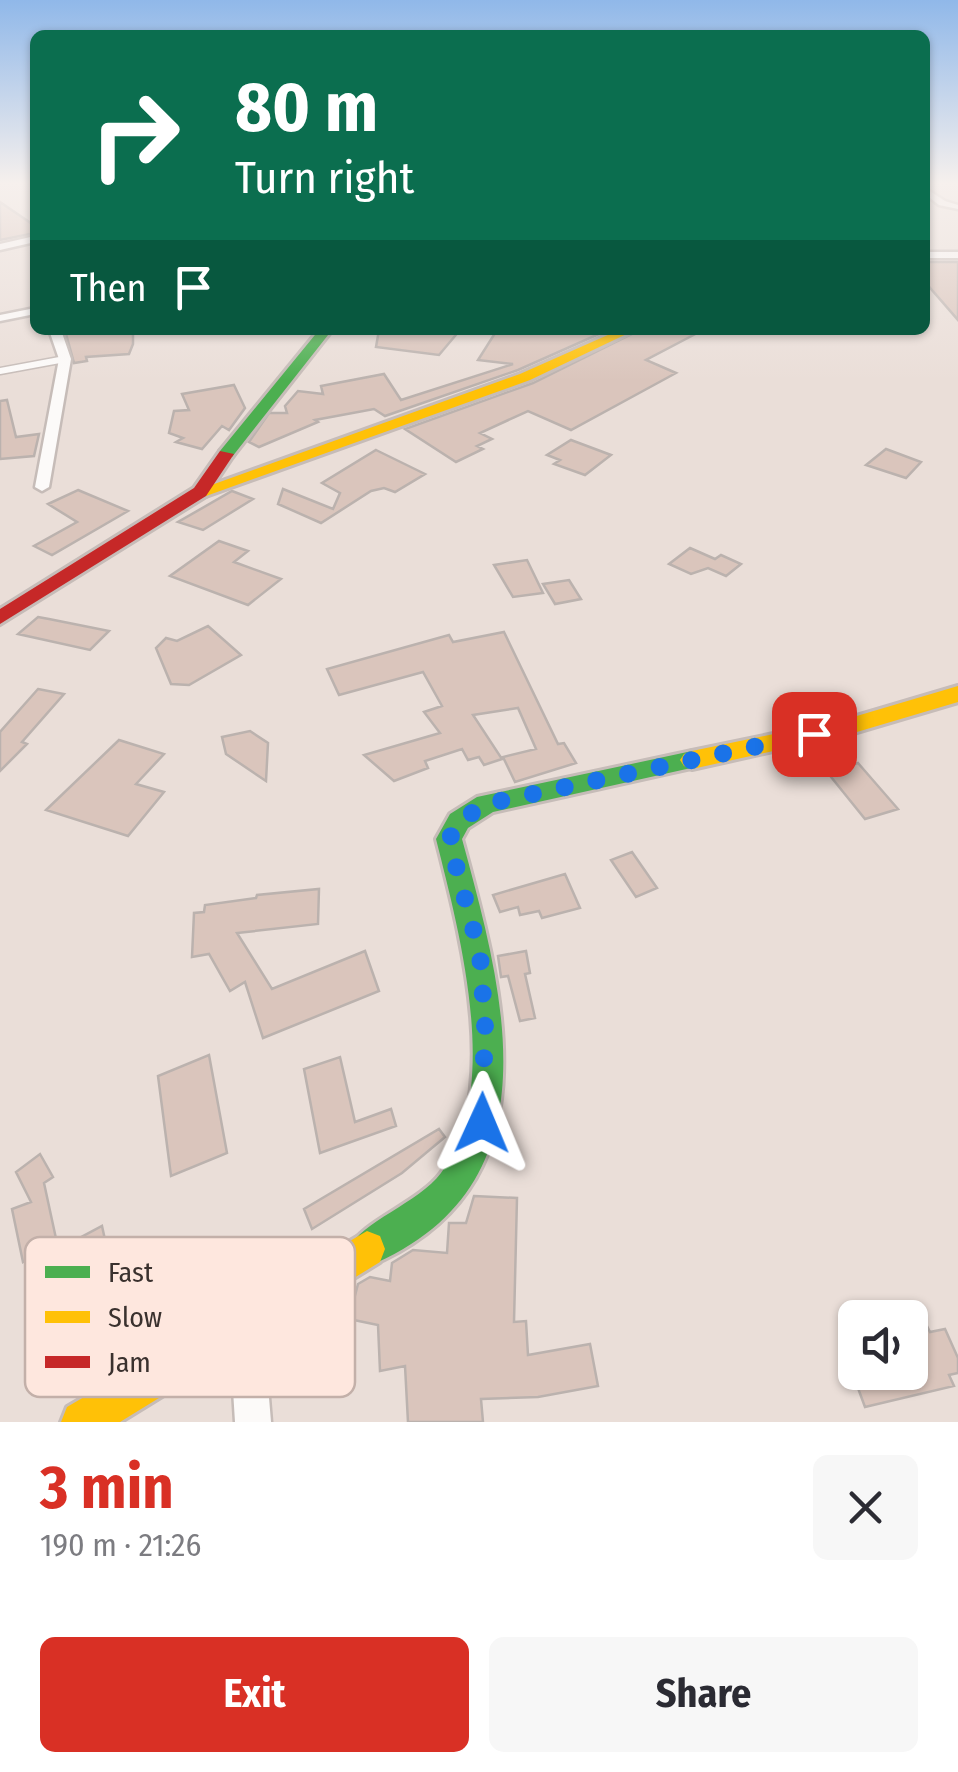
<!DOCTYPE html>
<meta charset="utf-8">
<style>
body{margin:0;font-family:"Fira Sans Condensed",sans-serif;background:#f7f7f7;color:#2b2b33;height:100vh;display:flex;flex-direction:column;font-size:38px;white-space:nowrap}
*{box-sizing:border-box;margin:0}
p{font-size:32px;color:#7c7c81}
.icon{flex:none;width:55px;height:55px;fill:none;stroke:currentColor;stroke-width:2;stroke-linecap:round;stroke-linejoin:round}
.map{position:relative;height:1422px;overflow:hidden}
.panel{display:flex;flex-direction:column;background:#fff;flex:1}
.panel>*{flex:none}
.hud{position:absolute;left:30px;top:30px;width:900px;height:305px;border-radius:15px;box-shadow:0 2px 8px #0004;background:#0b6e4f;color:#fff;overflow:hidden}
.fabs{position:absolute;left:838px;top:1300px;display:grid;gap:20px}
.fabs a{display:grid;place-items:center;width:90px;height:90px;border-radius:15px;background:#fff;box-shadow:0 2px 8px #0004;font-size:50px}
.pin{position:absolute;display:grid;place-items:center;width:85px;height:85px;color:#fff;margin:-42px;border-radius:20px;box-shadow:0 5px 15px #0006}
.me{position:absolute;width:110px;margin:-55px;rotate:1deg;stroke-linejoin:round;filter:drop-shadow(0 0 8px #0008)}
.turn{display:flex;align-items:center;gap:35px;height:210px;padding:0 40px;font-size:45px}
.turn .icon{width:130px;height:130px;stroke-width:2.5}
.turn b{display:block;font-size:70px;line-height:85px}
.then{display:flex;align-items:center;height:95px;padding:0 40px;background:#0003;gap:20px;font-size:38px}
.round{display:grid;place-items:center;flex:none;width:105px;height:105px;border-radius:15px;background:#f7f7f7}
.head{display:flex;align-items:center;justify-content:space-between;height:170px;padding:0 40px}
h1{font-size:60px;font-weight:700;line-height:75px;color:#d93025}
.action{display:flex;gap:20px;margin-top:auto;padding:20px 40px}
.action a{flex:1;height:115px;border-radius:15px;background:#d93025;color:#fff;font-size:40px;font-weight:700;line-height:115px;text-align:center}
.action a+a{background:#f7f7f7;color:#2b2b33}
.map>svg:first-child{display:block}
.building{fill:#dac5bc;stroke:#bbb2ae;stroke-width:2.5}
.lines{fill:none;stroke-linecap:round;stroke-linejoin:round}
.lane-casing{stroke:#c6bcb8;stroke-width:9}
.street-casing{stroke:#c6bcb8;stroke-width:5}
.fast-casing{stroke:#c6bcb8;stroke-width:6}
.slow-casing{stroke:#c6bcb8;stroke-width:6}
.jam-casing{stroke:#c6bcb8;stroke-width:6}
.lane{stroke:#fcfaf9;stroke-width:6}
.street{fill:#fcfaf9;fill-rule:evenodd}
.fast{fill:#4caf50;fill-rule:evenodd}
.slow{fill:#ffc107;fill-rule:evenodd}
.jam{fill:#c62828;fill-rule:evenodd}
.route{stroke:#1a73e8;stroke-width:18;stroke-dasharray:0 32.4}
.key{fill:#fee7de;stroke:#c3b0a9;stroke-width:2.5}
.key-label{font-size:28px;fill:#3a312e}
</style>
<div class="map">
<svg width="958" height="1422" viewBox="0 0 958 1422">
<rect width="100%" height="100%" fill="#eaded8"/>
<path class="building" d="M 0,202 L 35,226 L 35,233 L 0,240 Z
M 925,262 L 958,262 L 958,320 L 925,282 Z
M 65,330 L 133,330 L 133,344 L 129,354 L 86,357 L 87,361 L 74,363 Z
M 379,330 L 460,330 L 439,355 L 376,347 Z
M 497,330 L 608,330 L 518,370 L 385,416 L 374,409 L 315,420 L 318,422 L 259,447 L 249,442 L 269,413 L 287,413 L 285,406 L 298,391 L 323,394 L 321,386 L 384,374 L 401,400 L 513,364 L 478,360 Z
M 640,330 L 703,330 L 646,360 L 676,373 L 571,430 L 528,411 L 480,433 L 492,439 L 477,446 L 483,449 L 456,462 L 405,429 L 533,383 Z
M 234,385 L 245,408 L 229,430 L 222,426 L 202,449 L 176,442 L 183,438 L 169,433 L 174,411 L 189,410 L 182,394 Z
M 7,400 L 16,437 L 39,434 L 34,456 L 0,459 L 0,401 Z
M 571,440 L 611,455 L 585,475 L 554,464 L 560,460 L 547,455 Z
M 886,449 L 921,462 L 906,478 L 866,465 Z
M 376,450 L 425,474 L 395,492 L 384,488 L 371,491 L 321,523 L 278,504 L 283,489 L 333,509 L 340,493 L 322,483 Z
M 78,490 L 128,511 L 52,555 L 34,546 L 77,522 L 48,504 Z
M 232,491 L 253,499 L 203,530 L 178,522 Z
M 219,541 L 248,551 L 234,562 L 281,579 L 248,605 L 170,576 Z
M 690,548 L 715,559 L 721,555 L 741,564 L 726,576 L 708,568 L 691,574 L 669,564 Z
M 527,560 L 543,593 L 513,597 L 494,565 Z
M 569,580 L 581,599 L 555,604 L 543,584 Z
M 38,617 L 49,619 L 109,631 L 90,650 L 18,634 Z
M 208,626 L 241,655 L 189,685 L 171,684 L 156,648 L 166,638 L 177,641 Z
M 504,632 L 558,744 L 564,743 L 576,763 L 515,782 L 503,757 L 536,749 L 518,708 L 473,715 L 502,759 L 484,765 L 479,757 L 468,760 L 462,749 L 425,761 L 428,768 L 394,781 L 364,755 L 440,733 L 424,712 L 442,706 L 423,672 L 339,695 L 327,669 L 449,635 L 453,642 Z
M 38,689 L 64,694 L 22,742 L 27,744 L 0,771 L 0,732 Z
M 250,731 L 268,743 L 266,781 L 226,754 L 222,737 Z
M 119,740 L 164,754 L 136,784 L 164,792 L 128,836 L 46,810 Z
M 858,763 L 898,809 L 865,819 L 827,772 Z
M 632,852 L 657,888 L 636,897 L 611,860 Z
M 565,874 L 580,908 L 542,918 L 539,911 L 520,915 L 518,907 L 500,912 L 493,895 Z
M 319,889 L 318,924 L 237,933 L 272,989 L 365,951 L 379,991 L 263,1038 L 245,982 L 230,991 L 209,954 L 192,957 L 194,913 L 204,912 L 205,905 L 256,898 L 257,895 Z
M 526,951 L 530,973 L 525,974 L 535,1018 L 520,1021 L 508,976 L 501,977 L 498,956 Z
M 209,1055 L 227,1153 L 171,1176 L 158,1076 Z
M 340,1057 L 355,1122 L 391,1109 L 396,1126 L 320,1153 L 304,1069 Z
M 439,1129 L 445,1137 L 402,1173 L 312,1229 L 304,1209 Z
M 40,1154 L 53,1177 L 44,1183 L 57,1243 L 23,1262 L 12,1209 L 31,1202 L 16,1172 Z
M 474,1196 L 517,1198 L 514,1322 L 526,1321 L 528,1355 L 590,1344 L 598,1386 L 538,1397 L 481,1399 L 483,1422 L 408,1422 L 405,1366 L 380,1371 L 378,1325 L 349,1319 L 358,1284 L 370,1277 L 390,1281 L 392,1263 L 413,1250 L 447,1253 L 449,1223 L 466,1223 Z
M 102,1226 L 118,1299 L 56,1333 L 44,1257 Z
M 927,1326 L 930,1332 L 945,1329 L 958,1358 L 958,1373 L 949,1375 L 954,1386 L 865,1407 L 852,1372 L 910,1372 L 910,1329 Z"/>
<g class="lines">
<defs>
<path id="lane" d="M 0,371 L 65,359"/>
<path id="street" d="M 925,188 L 945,201 L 958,205 L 958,209 L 939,205 L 925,194 Z
M 35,236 L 35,242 L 0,250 L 0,244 Z
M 925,252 L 958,252 L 958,258 L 925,258 Z
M 35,308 L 35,314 L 0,321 L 0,315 Z
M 49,330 L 61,330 L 71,359 L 49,487 L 42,491 L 35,487 L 59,359 Z
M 246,1308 L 258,1313 L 263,1325 L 271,1422 L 235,1422 L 229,1325 L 234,1313 Z"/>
<path id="fast" d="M 319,330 L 332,330 L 232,457 L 220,457 L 220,451 Z
M 692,751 L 700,754 L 704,760 L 700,766 L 493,812 L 468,828 L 462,839 C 505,997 559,1188 367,1267 L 354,1262 L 349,1249 C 360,1222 419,1203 441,1173 C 503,1090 459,931 436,839 L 450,814 L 477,797 Z"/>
<path id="slow" d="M 619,330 L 635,330 L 530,380 L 206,496 L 200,497 L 192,492 L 520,374 Z
M 958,686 L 958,702 L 850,734 L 692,769 L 684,766 L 680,760 L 684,754 L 692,751 L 850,718 Z
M 367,1231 L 380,1236 L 385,1249 L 380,1262 L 120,1422 L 61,1422 L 67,1407 Z"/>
<path id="jam" d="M 220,451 L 234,454 L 206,496 L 0,624 L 0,609 L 194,488 Z"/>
</defs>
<use href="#lane" class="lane-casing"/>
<use href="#street" class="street-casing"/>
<use href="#fast" class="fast-casing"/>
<use href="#slow" class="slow-casing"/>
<use href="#jam" class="jam-casing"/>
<use href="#lane" class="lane"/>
<use href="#street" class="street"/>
<use href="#fast" class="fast"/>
<use href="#slow" class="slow"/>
<use href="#jam" class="jam"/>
</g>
<linearGradient id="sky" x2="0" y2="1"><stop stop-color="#90b8e9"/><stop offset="0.48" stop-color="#f6f0ed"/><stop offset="1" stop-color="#f6f0ed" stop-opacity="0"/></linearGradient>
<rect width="958" height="381" fill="url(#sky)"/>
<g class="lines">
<path class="route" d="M 482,1123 L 485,1025 L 480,954 L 449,840 L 458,822 L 486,804 L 814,734"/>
</g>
<rect x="25" y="1237" width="330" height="160" rx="15" class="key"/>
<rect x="45" y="1266" width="45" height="12" fill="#4caf50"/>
<rect x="45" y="1311" width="45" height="12" fill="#ffc107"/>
<rect x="45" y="1356" width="45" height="12" fill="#c62828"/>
<g class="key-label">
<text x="108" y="1282">Fast</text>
<text x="108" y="1327">Slow</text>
<text x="108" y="1372">Jam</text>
</g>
</svg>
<div class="fabs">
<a><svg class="icon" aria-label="sound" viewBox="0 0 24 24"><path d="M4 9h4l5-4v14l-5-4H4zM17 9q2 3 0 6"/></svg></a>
</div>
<div class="pin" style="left:814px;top:734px;background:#d93025"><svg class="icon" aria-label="arrive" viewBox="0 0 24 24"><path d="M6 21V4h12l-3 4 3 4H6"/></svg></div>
<svg class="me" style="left:482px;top:1123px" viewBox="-20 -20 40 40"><path d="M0-17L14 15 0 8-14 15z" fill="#1a73e8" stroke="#fff" stroke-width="4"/></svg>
<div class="hud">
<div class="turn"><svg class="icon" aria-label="right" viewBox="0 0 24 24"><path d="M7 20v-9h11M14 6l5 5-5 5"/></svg><div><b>80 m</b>Turn right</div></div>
<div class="then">Then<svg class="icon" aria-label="arrive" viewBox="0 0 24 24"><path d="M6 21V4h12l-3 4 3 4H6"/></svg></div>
</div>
</div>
<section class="panel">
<div class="head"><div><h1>3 min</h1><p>190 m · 21:26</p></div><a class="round"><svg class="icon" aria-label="close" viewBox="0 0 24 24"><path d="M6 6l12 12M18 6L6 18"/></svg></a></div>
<div class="action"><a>Exit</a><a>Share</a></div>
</section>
